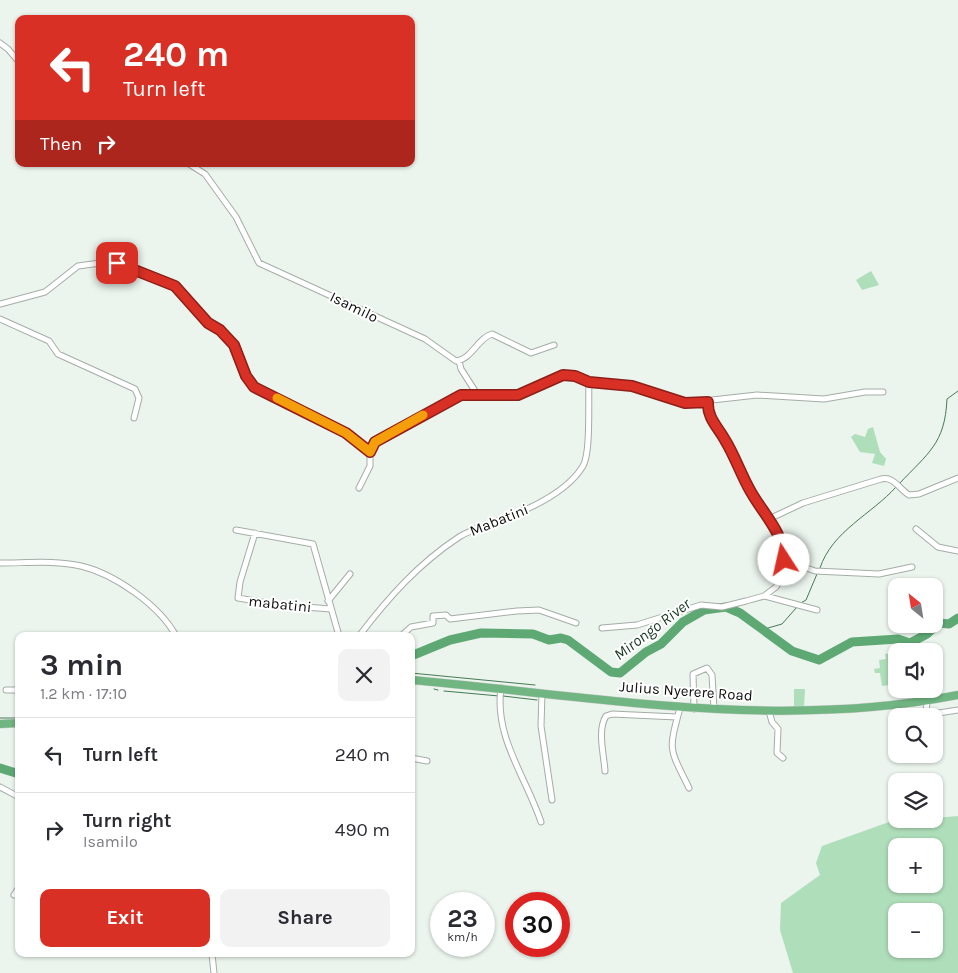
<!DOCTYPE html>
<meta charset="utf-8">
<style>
body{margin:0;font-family:Karla,sans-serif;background:#f2f2f3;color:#2b2b33;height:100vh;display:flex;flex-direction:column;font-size:19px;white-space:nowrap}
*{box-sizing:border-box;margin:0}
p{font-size:16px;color:#7c7c81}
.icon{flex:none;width:28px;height:28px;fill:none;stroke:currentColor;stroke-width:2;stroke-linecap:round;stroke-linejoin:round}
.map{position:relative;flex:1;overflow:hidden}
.drawer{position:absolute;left:15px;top:632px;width:400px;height:325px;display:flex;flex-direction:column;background:#fff;border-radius:10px;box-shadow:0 1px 4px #0004}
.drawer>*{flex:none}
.guide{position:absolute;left:15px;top:15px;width:400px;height:152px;border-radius:10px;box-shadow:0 1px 4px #0004;background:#d93025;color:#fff;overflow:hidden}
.needle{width:32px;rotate:330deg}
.controls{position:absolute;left:888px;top:578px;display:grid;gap:10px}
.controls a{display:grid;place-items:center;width:55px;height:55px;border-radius:10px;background:#fff;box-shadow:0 1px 4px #0004;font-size:25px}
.speed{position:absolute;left:430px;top:892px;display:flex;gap:10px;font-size:25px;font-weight:700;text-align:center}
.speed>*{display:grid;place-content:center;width:65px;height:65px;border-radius:50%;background:#fff;box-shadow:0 1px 4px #0004;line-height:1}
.speed small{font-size:12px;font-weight:400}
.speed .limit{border:8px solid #d22;background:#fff;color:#111}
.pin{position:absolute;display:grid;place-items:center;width:42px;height:42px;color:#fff;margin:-21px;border-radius:10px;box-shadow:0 2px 8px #0006}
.me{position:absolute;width:55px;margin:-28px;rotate:350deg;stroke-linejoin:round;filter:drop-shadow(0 0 4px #0008)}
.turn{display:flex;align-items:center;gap:18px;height:105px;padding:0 25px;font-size:22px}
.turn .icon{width:65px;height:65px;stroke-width:2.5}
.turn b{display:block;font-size:35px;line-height:42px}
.then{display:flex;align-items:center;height:48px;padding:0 25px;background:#0003;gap:10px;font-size:19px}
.round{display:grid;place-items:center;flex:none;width:52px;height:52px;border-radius:10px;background:#f2f2f3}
.summary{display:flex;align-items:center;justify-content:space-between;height:85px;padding:0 25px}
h1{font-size:30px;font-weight:700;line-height:38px}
.button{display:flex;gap:10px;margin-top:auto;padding:10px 25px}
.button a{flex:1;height:58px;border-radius:10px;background:#d93025;color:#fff;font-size:20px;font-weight:700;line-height:58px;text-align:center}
.button a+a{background:#f2f2f3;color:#2b2b33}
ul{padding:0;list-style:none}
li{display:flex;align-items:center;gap:15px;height:75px;padding:0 25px;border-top:1px solid #e1e1e2}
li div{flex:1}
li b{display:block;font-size:19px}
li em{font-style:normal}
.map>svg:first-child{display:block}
.green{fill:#afdeba;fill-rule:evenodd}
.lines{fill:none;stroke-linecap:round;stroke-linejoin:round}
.stream{stroke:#467b54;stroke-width:1}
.river{stroke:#5ea973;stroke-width:9}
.minor-casing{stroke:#a5ada7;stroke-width:7}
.highway-casing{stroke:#cfcfcf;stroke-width:9}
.minor{stroke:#fff;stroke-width:5}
.highway{stroke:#70b582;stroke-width:8}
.route-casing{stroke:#8d1f18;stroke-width:12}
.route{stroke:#d93025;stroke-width:9}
.slow{stroke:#f59e0b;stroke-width:9}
.labels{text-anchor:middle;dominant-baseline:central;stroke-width:4;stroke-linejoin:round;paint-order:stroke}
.street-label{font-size:15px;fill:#0d0f0d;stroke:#fff}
.water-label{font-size:16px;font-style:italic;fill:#163720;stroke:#fff}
</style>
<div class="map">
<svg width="958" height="973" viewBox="0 0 958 973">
<rect width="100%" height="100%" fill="#ebf4ed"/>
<path class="green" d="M 871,271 L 879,285 L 862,290 L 856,280 Z
M 873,427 L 880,452 L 886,459 L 884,466 L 872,463 L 875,454 L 860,452 L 851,437 L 855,434 L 865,437 L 868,429 Z
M 895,653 L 896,684 L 882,686 L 880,673 L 875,673 L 874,669 L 880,668 L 879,660 L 886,659 L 885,654 Z
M 794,689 L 805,689 L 804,707 L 794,707 Z
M 958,816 L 958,973 L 793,973 L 780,930 L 781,903 L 820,875 L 816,863 L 822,846 L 889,822 ZM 896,846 L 934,846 L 934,884 L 896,884 ZM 896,911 L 934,911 L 934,949 L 896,949 Z"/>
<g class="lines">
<path class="stream" d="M 899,484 C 928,453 945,444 947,399 L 958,391
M 820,568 C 832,531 872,514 896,487
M 799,604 L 806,600 L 817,574
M 761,630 L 782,624 L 797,607
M 411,673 L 535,685
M 411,687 L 412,687
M 434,689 L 438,690
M 444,691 L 499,696
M 503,696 L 537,700
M 0,718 L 19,718"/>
<path class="river" d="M 411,656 L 450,640 L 481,633 L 533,634 L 549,640 L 561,638 L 568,640 L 611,672 L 620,673 L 646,652 L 661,644 L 683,622 L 704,610 L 726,607 L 740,613 L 792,651 L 819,660 L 852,642 L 898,639 L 910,643 L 927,634 L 939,623 L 949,624 L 958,618
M 0,768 L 19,774"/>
<defs>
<path id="minor" d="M 0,43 L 8,49 L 19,62
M 189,164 L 205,174 L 236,217 L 259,263 L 425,339 L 456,361 C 471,360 478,338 492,334 L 531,353 L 554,345
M 0,304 L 45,292 L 78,266 L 108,262 L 129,267 L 170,283 L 180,291 L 183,298 L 208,323 L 220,330 L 234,345 L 246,376 L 254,387 L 346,433 L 370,452 L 370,466 L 359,488
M 0,319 L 49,341 L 58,354 L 135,389 L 139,398 L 134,418
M 459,361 L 461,369 L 477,394
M 370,452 L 375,442 L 461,395 L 518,395 L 563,375 L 575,376 L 589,383 L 632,387 L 685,403 L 757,395 L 824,399 L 865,392 L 883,392
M 769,519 L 803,503 L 881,479 C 894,476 899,489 909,495 L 919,494 L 958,478
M 916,529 L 938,547 L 958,551
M 236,530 L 313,544 L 339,636
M 255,533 L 240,582 L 238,598 L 279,605 L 331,609
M 784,560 L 815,571 L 879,574 L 912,567
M 0,563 C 27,563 55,560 81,566 C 115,574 160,606 176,636
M 765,596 L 817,610
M 328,601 L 350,574
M 602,628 L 637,625 L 701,605 L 722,607 L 746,601 L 764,596 L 776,587 L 780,580 L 784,560 L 782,541 L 750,491 L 725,438 L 714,425 L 708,413 L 708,402
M 359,636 C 388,598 418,564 459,537 C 473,528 492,524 508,517 C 534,507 568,491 583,466 C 591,453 588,401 589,383
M 401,636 L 411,627 L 433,623 L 433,616 L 446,615 L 450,619 L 517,611 L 539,610 L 576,623
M 501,688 C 494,737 526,777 541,822
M 6,690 L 19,690
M 542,693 L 541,726 L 552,800
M 680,708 C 668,752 669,747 689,788
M 694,709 L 693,674 L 707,668 L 712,675 L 714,709
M 769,711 L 772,722 L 778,729 L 777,753 L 783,758
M 926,715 L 958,710
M 926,716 L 927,701
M 411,758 L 427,761
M 605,771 C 604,755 597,730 606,716 L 612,714 L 677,717
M 0,787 L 19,797
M 14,895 L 19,887
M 212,954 L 214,973"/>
<path id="highway" d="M 411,680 C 593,696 777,731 958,695
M 0,724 L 19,723"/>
</defs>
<use href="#minor" class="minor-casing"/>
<use href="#highway" class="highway-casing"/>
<use href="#minor" class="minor"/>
<use href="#highway" class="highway"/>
</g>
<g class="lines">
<defs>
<path id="route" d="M 117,263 L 175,286 L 208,323 L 220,330 L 234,345 L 246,376 L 254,387 L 346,433 L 370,452 L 375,442 L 461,395 L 518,395 L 563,375 L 575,376 L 589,382 L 632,386 L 685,403 L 708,402 C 707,418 718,427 725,440 C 735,456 741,475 751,492 C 764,515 784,533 784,560"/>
</defs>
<use href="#route" class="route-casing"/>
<use href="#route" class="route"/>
<path class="slow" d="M 277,398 L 346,433 L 370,452 L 375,442 L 423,415"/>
</g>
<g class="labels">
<g class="street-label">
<text transform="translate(354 307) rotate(26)">Isamilo</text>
<text transform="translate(499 520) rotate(-22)">Mabatini</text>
<text transform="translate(280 604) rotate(6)">mabatini</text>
<text transform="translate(686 691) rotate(4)">Julius Nyerere Road</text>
</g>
<g class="water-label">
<text transform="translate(652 629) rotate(-37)">Mirongo River</text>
</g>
</g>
</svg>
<div class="controls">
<a><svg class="needle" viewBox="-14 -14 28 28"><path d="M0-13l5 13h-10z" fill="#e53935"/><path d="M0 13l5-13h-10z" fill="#7c7c81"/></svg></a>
<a><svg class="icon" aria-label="sound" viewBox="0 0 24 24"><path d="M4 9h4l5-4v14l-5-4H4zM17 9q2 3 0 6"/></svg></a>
<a><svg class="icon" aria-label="search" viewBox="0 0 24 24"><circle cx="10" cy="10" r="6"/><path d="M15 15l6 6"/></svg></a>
<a><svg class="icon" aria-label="layers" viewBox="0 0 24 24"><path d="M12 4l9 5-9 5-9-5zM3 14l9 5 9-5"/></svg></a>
<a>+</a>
<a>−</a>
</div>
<div class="speed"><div>23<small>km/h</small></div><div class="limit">30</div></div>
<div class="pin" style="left:117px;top:263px;background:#d93025"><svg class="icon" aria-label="arrive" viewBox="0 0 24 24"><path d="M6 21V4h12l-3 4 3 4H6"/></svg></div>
<svg class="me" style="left:784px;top:560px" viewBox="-20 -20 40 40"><circle r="19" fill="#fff"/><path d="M0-13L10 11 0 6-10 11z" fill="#d93025"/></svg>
<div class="guide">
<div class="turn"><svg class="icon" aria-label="left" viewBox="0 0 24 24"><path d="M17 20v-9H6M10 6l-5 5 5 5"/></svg><div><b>240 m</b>Turn left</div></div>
<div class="then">Then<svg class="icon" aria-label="right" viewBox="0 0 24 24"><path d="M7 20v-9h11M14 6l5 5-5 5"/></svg></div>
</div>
<section class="drawer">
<div class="summary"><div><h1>3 min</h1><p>1.2 km · 17:10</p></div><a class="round"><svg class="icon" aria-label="close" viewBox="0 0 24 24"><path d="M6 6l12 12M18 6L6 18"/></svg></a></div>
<ul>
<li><svg class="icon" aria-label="left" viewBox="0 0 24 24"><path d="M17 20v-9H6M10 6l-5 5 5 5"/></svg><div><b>Turn left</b></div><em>240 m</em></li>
<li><svg class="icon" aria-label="right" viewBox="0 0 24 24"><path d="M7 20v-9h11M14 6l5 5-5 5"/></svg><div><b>Turn right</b><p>Isamilo</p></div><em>490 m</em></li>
</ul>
<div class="button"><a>Exit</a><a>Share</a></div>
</section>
</div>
